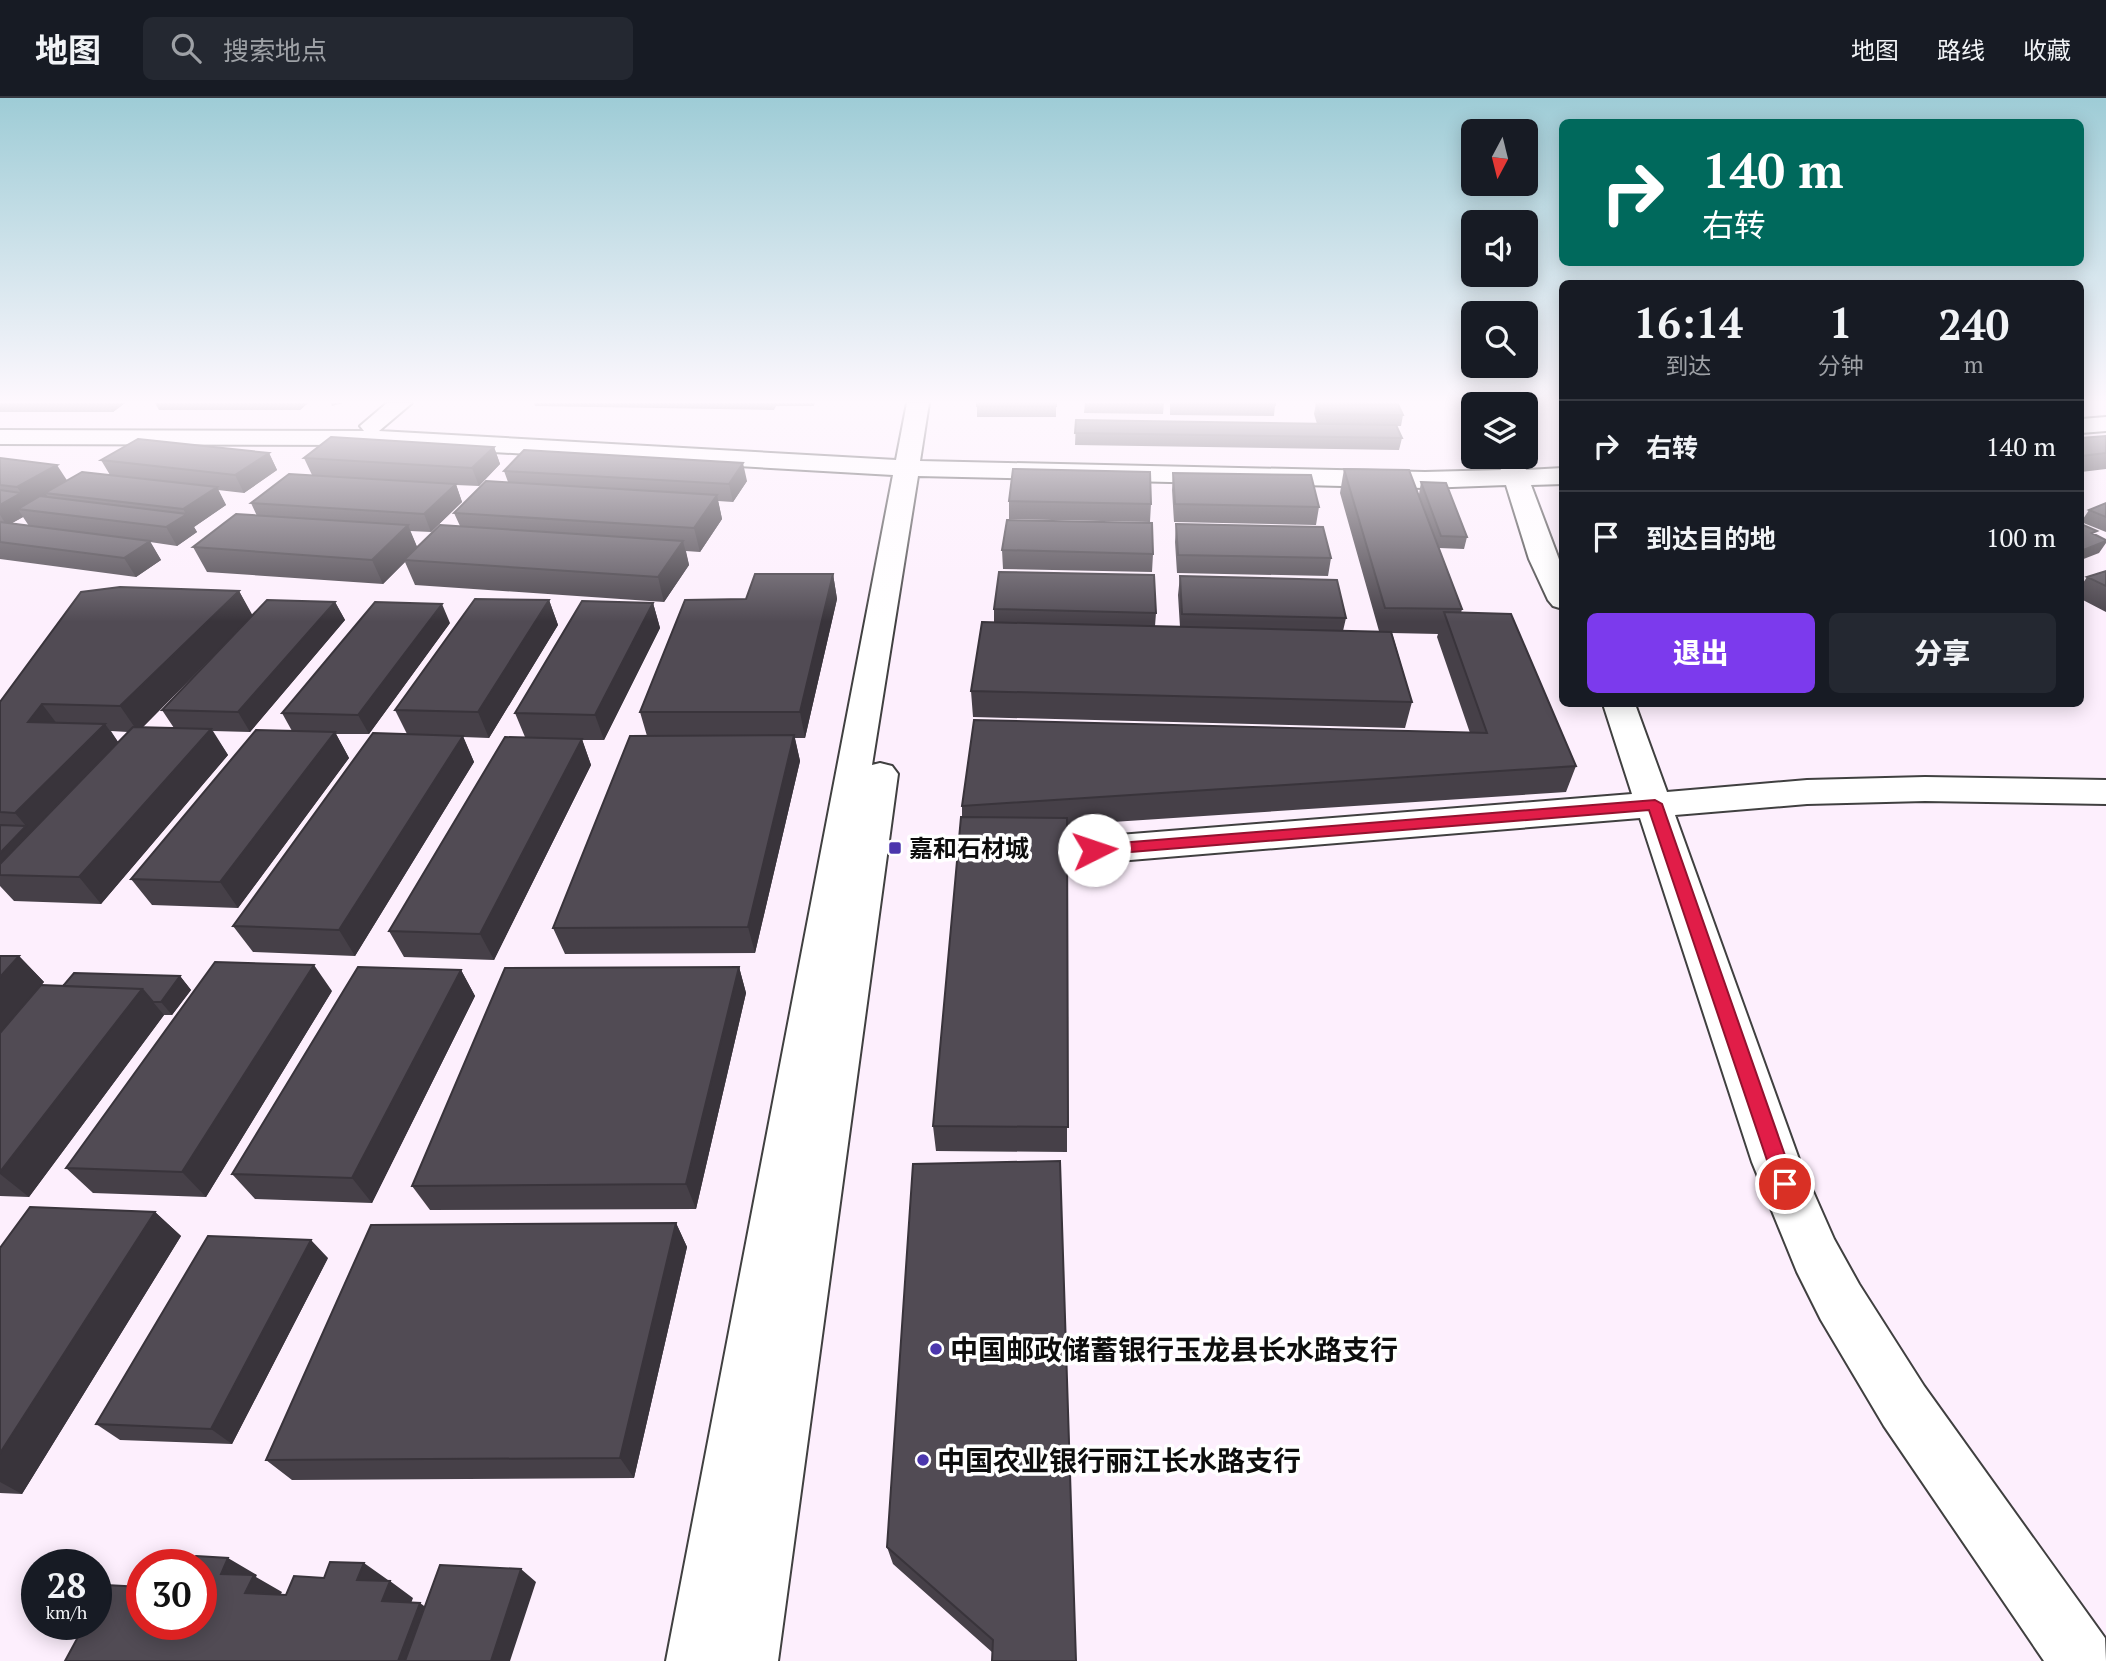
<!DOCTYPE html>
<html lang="zh">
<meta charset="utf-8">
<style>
body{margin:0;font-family:"PT Serif","Noto Sans SC",serif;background:#242831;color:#f1f3f6;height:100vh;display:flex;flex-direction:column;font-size:26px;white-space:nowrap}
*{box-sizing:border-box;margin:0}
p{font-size:23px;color:#9ea1a6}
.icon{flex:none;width:38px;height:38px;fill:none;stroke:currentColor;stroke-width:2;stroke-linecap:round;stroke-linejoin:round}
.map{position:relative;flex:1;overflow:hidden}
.sheet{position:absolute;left:1559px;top:182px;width:525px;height:427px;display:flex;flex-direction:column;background:#171b24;border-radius:10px;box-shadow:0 4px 18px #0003}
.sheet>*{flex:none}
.banner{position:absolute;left:1559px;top:21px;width:525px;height:147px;border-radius:10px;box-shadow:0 4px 18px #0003;background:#00695c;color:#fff;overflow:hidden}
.needle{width:46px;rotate:187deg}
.controls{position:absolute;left:1461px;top:21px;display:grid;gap:14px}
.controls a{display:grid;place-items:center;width:77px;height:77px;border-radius:10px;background:#171b24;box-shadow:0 4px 18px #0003;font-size:35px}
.speed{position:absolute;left:21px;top:1451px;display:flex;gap:14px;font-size:35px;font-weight:700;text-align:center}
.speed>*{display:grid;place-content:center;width:91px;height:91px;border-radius:50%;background:#171b24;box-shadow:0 4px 18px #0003;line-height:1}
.speed small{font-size:18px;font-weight:400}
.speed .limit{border:10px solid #d22;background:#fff;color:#111}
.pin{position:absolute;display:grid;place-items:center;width:60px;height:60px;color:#fff;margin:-30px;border:4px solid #fff;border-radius:50%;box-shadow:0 2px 7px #0007}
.me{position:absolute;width:77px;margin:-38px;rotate:86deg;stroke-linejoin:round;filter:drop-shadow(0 0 5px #0008)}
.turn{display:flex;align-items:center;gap:24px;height:147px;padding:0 28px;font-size:32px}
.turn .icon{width:91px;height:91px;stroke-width:2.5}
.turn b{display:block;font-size:49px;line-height:60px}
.eta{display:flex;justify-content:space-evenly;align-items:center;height:119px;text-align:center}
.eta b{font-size:42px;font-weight:800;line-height:49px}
.cta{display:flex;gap:14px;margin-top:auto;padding:14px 28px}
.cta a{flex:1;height:80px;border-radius:10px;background:#7c3aed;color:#fff;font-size:28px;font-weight:800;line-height:80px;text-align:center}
.cta a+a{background:#242831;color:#f1f3f6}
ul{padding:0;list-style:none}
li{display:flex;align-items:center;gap:21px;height:91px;padding:0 28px;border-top:2px solid #363941}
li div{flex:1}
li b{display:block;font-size:26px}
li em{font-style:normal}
header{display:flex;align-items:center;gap:42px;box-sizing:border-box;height:98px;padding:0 35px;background:#171b24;border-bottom:2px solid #363941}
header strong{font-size:33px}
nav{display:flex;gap:38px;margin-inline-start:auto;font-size:24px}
.search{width:490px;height:63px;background:#242831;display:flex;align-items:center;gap:18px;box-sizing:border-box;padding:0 24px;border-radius:10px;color:#9ea1a6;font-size:26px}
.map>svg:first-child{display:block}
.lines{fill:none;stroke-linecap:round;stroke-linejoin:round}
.minor-casing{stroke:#404040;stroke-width:4}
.minor{fill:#fff;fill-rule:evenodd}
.wall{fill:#464048;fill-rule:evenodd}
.shaded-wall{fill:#39343b}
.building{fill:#514b54;stroke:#39343b;stroke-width:2}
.route{fill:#e11d48;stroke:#92132f;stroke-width:2}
.poi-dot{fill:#4b36ad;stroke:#fff;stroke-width:2.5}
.labels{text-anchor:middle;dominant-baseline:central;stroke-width:7;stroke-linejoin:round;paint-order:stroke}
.poi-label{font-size:24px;font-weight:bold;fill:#0d0d0d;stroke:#fff;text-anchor:start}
.near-poi-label{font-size:28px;font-weight:bold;fill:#0d0d0d;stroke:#fff;text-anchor:start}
</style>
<header>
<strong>地图</strong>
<div class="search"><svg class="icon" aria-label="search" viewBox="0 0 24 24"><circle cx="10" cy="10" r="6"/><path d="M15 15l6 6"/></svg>搜索地点</div>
<nav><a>地图</a><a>路线</a><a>收藏</a></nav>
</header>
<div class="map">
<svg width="2106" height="1563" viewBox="0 0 2106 1563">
<rect width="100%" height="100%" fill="#fdeffd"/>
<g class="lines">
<defs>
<path id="minor" d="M 387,305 L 412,305 L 379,333 L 896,362 L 907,305 L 929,305 L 920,363 L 1425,374 L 1501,372 L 1497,359 L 1521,359 L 1526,372 L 1563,370 L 1563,386 L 1531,387 L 1563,472 L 1563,511 L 1553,508 L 1548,502 L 1529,461 L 1506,387 L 1425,390 L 918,378 L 872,667 L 880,665 L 892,668 L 898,676 L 778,1563 L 666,1563 L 893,377 L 372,347 L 0,346 L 0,332 L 364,333 L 360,328 Z
M 1467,305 L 1490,305 L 1490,306 L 1474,306 L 1474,311 Z
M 2106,319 L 2106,333 L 2081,335 L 2081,321 Z
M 1603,606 L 1635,606 L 1667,694 L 1807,682 L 1925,679 L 2106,682 L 2106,706 L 1925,703 L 1807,706 L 1675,717 L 1800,1064 L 1834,1141 L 1859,1186 L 1924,1288 L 2105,1540 L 2106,1563 L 2044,1563 L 1884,1328 L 1821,1222 L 1797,1174 L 1752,1064 L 1640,720 L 1094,765 L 1081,761 L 1075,752 L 1081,743 L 1094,739 L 1632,696 Z"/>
</defs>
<use href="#minor" class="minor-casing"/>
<use href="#minor" class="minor"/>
</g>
<path class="wall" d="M 0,305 L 125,305 L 113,314 L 0,314 Z
M 155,305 L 308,305 L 300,312 L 159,312 Z
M 534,305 L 815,305 L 814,308 L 776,308 L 774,312 L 535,308 Z
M 977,305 L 1056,305 L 1056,319 L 977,319 Z
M 1085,305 L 1164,305 L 1163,316 L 1084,315 Z
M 1170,305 L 1275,305 L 1275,307 L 1274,318 L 1170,317 Z
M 1316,305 L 1403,317 L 1401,328 L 1397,328 L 1402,340 L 1399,352 L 1075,347 L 1076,322 L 1317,326 L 1314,316 Z
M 2106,338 L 2106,371 L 2081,374 L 2081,340 Z
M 494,349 L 500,366 L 479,388 L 456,387 L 462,404 L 431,434 L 410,433 L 417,449 L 460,428 L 454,415 L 508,384 L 504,373 L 747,383 L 733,404 L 718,403 L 722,421 L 700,454 L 686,453 L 689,467 L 664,504 L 415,487 L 405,464 L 383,486 L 207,474 L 193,449 L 257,418 L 251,405 L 312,377 L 304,360 Z
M 269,355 L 277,372 L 244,395 L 218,392 L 226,407 L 194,429 L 197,434 L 177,448 L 150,444 L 161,462 L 136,479 L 0,461 L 0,360 L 67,382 L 110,377 L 101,362 ZM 23,419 L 29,428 L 10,426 Z
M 1344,371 L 1419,396 L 1421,384 L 1467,439 L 1464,451 L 1439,450 L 1462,511 L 1461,515 L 1576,668 L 1566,694 L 1067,727 L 1067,1054 L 936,1053 L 933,1028 L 962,719 L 962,708 L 1470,635 L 1437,539 L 1438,536 L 1392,535 L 1412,604 L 1405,630 L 973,619 L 971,593 L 994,524 L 994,511 L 1156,515 L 1155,528 L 1180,529 L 1178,497 L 1180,478 L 1346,520 L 1343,533 L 1379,533 L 1340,395 Z
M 1173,375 L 1319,409 L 1316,427 L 1174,424 L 1172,392 Z
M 1009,403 L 1151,406 L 1150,424 L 1009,421 Z
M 2106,405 L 2106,434 L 2081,424 L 2089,412 Z
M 1176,426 L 1331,460 L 1328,478 L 1177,475 L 1175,444 Z
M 1002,452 L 1153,456 L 1152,474 L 1003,471 Z
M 2106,473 L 2106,514 L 2081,501 L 2081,488 L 2087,479 Z
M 833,476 L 837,501 L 805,640 L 795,640 L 800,663 L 755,855 L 565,856 L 553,830 L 647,638 L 640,614 L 746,501 Z
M 239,493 L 252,518 L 335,504 L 345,522 L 250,634 L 213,633 L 228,657 L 101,806 L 14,803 L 0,788 L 0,604 ZM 246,524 L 162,612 L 174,630 L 143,629 ZM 111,633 L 128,634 L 118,644 Z
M 549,502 L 558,527 L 489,640 L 463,639 L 474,664 L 355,858 L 253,854 L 233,828 L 407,636 L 395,612 Z
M 653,505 L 660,530 L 604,642 L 582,642 L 591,667 L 494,862 L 404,859 L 389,833 L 525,639 L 515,615 Z
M 450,525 L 369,636 L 336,636 L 349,660 L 238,810 L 152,807 L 131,781 L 292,633 L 282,615 Z
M 0,858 L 19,858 L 44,884 L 41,887 L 63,888 L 180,878 L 191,892 L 172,917 L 164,917 L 29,1099 L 0,1098 Z
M 739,869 L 746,895 L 696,1111 L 430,1112 L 412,1088 Z
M 461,872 L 475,898 L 372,1105 L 255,1101 L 232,1076 Z
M 332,893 L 206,1099 L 93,1095 L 66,1070 Z
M 1060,1063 L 993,1555 L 893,1466 L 887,1449 Z
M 155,1114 L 181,1138 L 22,1396 L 0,1395 L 0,1150 Z
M 676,1125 L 687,1149 L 634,1380 L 292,1382 L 266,1362 Z
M 328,1160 L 232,1346 L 120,1342 L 96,1326 Z"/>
<path class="shaded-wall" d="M 108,305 L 125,305 L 113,314 Z
M 296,305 L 308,305 L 300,312 Z
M 331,305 L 343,305 L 332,308 Z
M 494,349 L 500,366 L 479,388 L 472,370 Z
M 269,355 L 277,372 L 244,395 L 235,377 Z
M 743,365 L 747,383 L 733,404 L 729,386 Z
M 57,367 L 72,390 L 45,395 L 51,403 L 33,413 L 17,389 Z
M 456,386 L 462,404 L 431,434 L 424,416 Z
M 217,389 L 226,407 L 194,429 L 197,434 L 177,448 L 166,429 L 186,416 L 183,411 Z
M 21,395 L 33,413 L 18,411 L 23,419 L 7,428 L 0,417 L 0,407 Z
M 717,397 L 722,421 L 700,454 L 694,430 Z
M 408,427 L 418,451 L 404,462 L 405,464 L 383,486 L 372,462 Z
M 150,443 L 161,462 L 136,479 L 124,460 Z
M 683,443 L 689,467 L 664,504 L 658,479 Z
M 2106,443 L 2106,445 L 2099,455 L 2081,462 L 2081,453 Z
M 833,476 L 837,501 L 805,640 L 800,614 Z
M 239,493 L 253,518 L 138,634 L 120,608 Z
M 549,502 L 558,527 L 489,640 L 478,614 Z
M 335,504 L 345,522 L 250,634 L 238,614 Z
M 653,505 L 660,530 L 604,642 L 595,617 Z
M 442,506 L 450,525 L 369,636 L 358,617 Z
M 42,606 L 61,631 L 28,624 Z
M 105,626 L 124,652 L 0,777 L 0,755 L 26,728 L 15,715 Z
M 211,631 L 228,657 L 101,806 L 79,779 Z
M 335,634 L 349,660 L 238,810 L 220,784 Z
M 794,637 L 800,663 L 755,855 L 748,829 Z
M 463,638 L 474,664 L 355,858 L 339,832 Z
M 582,641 L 591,667 L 494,862 L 480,836 Z
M 19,858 L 44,884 L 0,935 L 0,879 Z
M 314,867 L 332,893 L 206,1099 L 182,1074 Z
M 739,869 L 746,895 L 696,1111 L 686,1086 Z
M 461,872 L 475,898 L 372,1105 L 352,1080 Z
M 180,878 L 191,892 L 172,917 L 161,904 Z
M 142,891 L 164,917 L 29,1099 L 0,1076 L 0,1074 Z
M 155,1114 L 181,1138 L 22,1396 L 0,1384 L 0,1355 Z
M 676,1125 L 687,1149 L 634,1380 L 620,1360 Z
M 311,1142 L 328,1160 L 232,1346 L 211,1331 Z
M 228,1460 L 257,1477 L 256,1479 L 282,1494 L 274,1511 L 245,1495 L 221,1476 Z
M 364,1465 L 388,1482 L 382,1498 L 357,1482 Z
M 521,1471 L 536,1484 L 510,1563 L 491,1563 Z
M 390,1483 L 413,1500 L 406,1519 L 382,1503 Z
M 420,1505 L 442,1521 L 427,1563 L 398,1563 Z"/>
<path class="building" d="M 977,305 L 1056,305 L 1056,308 L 977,308 Z
M 1171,305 L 1275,305 L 1275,307 Z
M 1316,305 L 1398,306 L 1403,317 L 1320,316 Z
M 1076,322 L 1396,327 L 1402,340 L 1075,335 Z
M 2106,338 L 2106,355 L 2081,358 L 2081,340 Z
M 331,339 L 494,349 L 472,370 L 304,360 Z
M 138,341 L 269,355 L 235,377 L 101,362 Z
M 524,352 L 743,365 L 729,386 L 504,373 Z
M 0,360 L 57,367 L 17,389 L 0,387 Z
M 1013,371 L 1150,374 L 1151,406 L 1009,403 Z
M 1344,371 L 1409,372 L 1462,511 L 1385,510 Z
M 82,374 L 217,389 L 183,411 L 45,395 Z
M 1173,375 L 1311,377 L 1319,409 L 1175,406 Z
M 289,376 L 456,386 L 424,416 L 251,405 Z
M 486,383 L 717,397 L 694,430 L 454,415 Z
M 1421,384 L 1446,385 L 1467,439 L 1441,438 Z
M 0,392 L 21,395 L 0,407 Z
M 40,398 L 187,416 L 166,429 L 18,411 Z
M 2106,405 L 2106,419 L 2089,412 Z
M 236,416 L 408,427 L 372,462 L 193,449 Z
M 1007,422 L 1152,425 L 1153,456 L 1002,452 Z
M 0,424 L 150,443 L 124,460 L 0,444 Z
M 1176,426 L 1323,429 L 1331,460 L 1178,457 Z
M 2081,426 L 2097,433 L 2092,435 L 2106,442 L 2106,443 L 2081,453 Z
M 440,427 L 683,443 L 658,479 L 404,462 Z
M 2106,473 L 2106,488 L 2087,479 Z
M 999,474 L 1154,477 L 1156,515 L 994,511 Z
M 755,476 L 833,476 L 800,614 L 640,614 L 685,502 L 746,501 Z
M 1180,478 L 1337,482 L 1346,520 L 1182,516 Z
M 120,489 L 239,493 L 120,608 L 42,606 L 28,624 L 105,626 L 15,715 L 0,714 L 0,604 L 81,494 Z
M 475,501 L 549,502 L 478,614 L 395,612 Z
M 267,502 L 335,504 L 238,614 L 162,612 Z
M 582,503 L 653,505 L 595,617 L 515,615 Z
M 375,504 L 442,506 L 358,617 L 282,615 Z
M 1444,514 L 1511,516 L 1576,668 L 962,708 L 974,622 L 1487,635 Z
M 982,524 L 1391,534 L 1412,604 L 971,593 Z
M 133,629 L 211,631 L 79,779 L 0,777 L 0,766 Z
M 256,632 L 335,634 L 220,784 L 131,781 Z
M 373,635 L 463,638 L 339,832 L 233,828 Z
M 794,637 L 748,829 L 553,830 L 630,638 Z
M 505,639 L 582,641 L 480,836 L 389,833 Z
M 961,719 L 1067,720 L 1068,1029 L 933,1028 Z
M 0,727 L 26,728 L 0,755 Z
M 0,858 L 19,858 L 0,879 Z
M 215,864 L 314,867 L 182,1074 L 66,1070 Z
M 358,869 L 461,872 L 352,1080 L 232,1076 Z
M 739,869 L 686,1086 L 412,1088 L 505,870 Z
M 74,875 L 180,878 L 161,904 L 153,904 L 142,891 L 63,888 Z
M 41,887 L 142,891 L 0,1074 L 0,935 Z
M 1060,1063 L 1076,1563 L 992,1563 L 993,1542 L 887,1449 L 913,1066 Z
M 30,1109 L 155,1114 L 0,1355 L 0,1150 Z
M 676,1125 L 620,1360 L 266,1362 L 371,1127 Z
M 208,1138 L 311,1142 L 211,1331 L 96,1326 Z
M 196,1458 L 228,1460 L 221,1476 L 254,1477 L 245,1495 L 286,1497 L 294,1478 L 324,1480 L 330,1464 L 364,1465 L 357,1482 L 390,1483 L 382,1503 L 420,1505 L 398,1563 L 65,1563 L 85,1526 L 96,1526 L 96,1505 L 106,1487 L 142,1489 L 142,1526 L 201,1526 L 201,1466 L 191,1466 Z
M 440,1467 L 521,1471 L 491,1563 L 405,1563 Z"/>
<linearGradient id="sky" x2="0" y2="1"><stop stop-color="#9eccd6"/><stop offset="0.58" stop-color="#fef8fe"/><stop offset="1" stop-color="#fef8fe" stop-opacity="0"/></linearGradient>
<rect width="2106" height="524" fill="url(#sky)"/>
<path class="route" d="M 1655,702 L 1662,706 L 1795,1086 L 1792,1093 L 1785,1095 L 1778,1093 L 1775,1086 L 1649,712 L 1094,757 L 1086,752 L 1094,747 Z"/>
<g class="poi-dot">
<rect x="888" y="743" width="14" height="14" rx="3.5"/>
<circle cx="936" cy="1251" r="7"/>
<circle cx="923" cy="1362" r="7"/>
</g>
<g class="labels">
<g class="poi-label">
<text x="909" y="750">嘉和石材城</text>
</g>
<g class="near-poi-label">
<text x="950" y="1251">中国邮政储蓄银行玉龙县长水路支行</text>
<text x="937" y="1362">中国农业银行丽江长水路支行</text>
</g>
</g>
</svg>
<div class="controls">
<a><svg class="needle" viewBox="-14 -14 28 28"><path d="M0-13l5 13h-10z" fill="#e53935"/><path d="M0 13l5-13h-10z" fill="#9ea1a6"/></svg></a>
<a><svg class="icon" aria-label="sound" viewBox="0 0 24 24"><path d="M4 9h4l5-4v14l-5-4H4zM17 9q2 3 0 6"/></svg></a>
<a><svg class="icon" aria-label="search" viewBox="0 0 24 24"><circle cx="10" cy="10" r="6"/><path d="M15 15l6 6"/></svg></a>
<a><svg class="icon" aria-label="layers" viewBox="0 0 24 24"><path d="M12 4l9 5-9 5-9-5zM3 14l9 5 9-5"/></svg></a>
</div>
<div class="speed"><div>28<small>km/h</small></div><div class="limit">30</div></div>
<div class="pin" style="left:1785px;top:1086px;background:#d93025"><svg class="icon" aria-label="arrive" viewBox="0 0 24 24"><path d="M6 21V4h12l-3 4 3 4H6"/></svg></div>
<svg class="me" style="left:1094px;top:752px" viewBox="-20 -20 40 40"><circle r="19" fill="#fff"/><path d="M0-13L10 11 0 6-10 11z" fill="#e11d48"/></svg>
<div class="banner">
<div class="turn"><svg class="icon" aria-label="right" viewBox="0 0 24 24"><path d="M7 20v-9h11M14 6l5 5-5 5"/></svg><div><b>140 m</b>右转</div></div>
</div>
<section class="sheet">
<div class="eta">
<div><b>16:14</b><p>到达</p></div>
<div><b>1</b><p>分钟</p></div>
<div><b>240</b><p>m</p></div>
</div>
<ul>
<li><svg class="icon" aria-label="right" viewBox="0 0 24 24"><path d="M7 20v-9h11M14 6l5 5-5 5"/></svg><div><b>右转</b></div><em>140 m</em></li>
<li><svg class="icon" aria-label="arrive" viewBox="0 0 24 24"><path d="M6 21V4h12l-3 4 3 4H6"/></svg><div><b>到达目的地</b></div><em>100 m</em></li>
</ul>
<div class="cta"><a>退出</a><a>分享</a></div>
</section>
</div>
